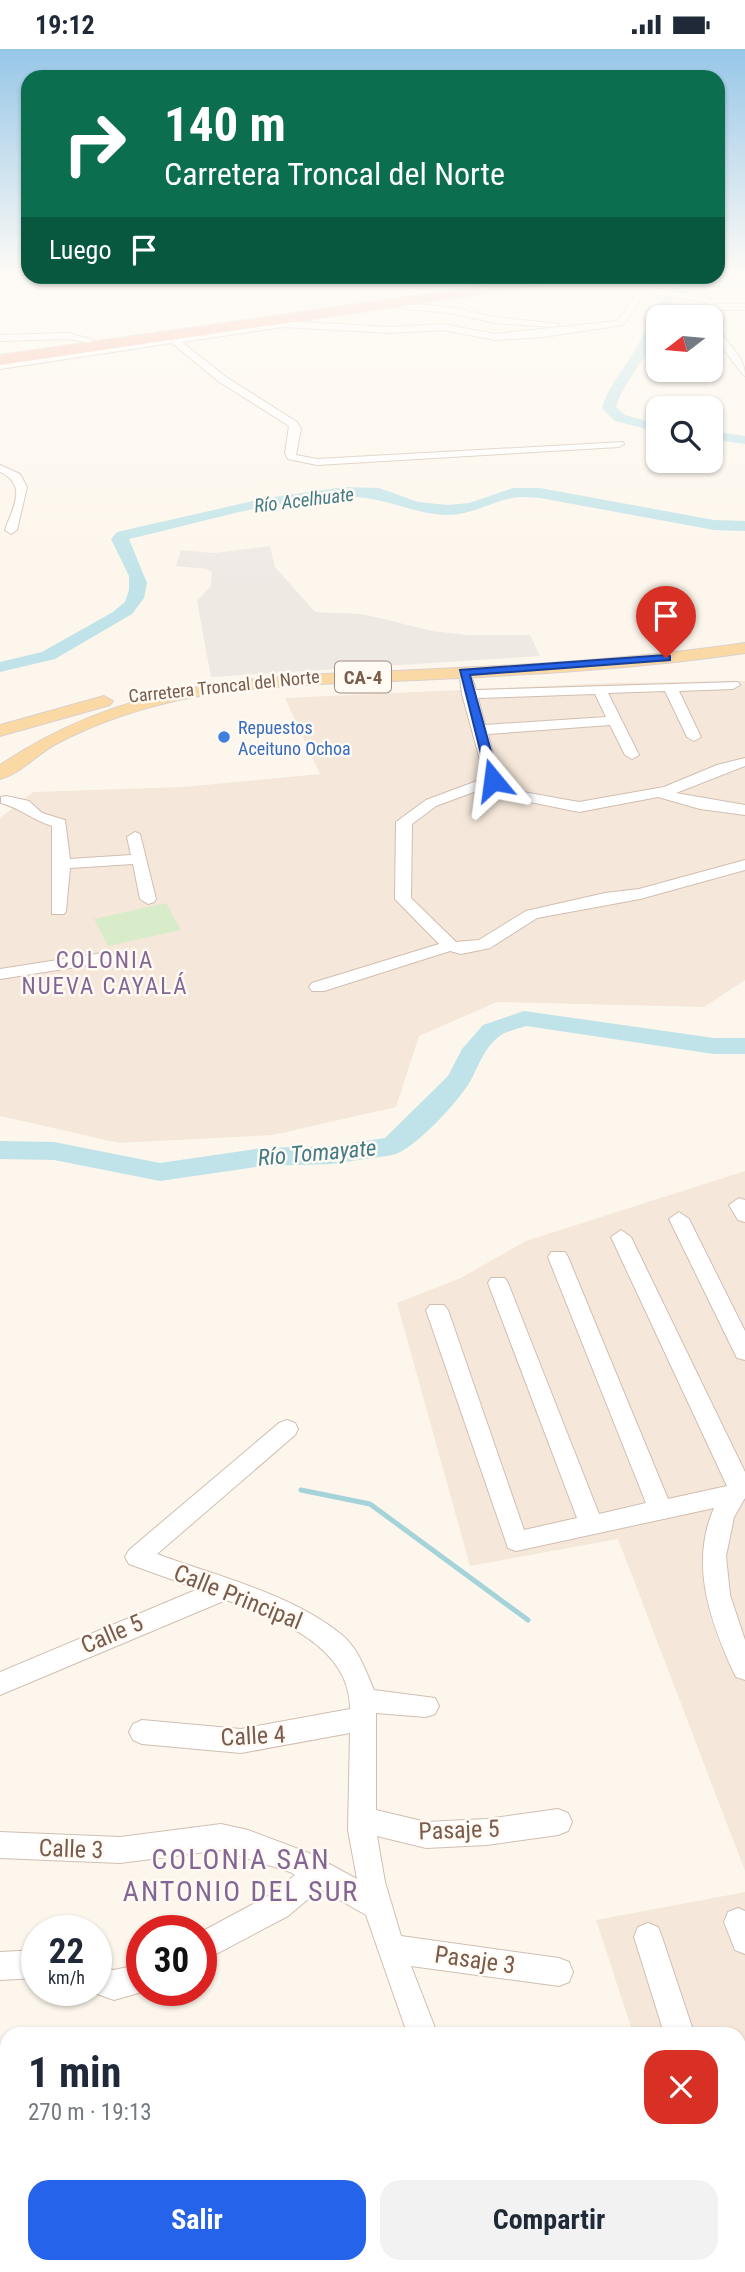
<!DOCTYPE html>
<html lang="es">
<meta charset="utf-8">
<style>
body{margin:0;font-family:"Roboto Condensed",sans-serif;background:#f2f2f3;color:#1f2937;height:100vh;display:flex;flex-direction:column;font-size:26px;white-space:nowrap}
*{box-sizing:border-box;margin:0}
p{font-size:23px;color:#747a83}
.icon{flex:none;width:38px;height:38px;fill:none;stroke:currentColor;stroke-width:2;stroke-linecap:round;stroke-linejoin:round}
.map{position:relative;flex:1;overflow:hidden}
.drawer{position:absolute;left:0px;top:1978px;width:746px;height:247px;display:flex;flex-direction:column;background:#fff;border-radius:21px 21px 0 0;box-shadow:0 2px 5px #0004}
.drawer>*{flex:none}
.banner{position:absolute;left:21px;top:21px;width:704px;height:214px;border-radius:21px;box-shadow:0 2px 5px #0004;background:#0b6e4f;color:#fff;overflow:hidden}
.needle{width:46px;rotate:254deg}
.controls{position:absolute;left:646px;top:256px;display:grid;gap:14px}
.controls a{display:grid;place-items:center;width:77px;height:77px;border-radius:14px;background:#fff;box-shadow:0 2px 5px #0004;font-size:35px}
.speed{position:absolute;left:21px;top:1866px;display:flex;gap:14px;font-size:35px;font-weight:700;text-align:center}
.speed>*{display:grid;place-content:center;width:91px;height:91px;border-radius:50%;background:#fff;box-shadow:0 2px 5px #0004;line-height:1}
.speed small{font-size:18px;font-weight:400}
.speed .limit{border:10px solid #d22;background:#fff;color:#111}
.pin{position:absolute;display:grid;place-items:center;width:60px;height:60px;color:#fff;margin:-72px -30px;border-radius:50% 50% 50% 0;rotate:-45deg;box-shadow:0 0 7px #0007}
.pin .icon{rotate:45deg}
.me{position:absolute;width:77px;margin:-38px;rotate:344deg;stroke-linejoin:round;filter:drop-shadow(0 0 5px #0008)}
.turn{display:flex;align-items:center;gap:24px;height:147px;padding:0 28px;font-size:32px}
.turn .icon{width:91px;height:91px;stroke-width:2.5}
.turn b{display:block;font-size:49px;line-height:60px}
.then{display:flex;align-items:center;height:66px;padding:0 28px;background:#0003;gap:14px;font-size:26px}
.round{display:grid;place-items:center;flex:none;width:74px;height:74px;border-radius:21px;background:#f2f2f3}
.head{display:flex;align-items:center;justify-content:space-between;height:119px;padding:0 28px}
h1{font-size:42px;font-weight:700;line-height:52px}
.primary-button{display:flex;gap:14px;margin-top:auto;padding:14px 28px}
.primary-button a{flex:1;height:80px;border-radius:21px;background:#2563eb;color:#fff;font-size:28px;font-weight:700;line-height:80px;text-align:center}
.primary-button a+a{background:#f2f2f3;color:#1f2937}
.status{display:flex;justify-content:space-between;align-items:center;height:49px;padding:0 35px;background:#fff;direction:ltr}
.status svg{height:19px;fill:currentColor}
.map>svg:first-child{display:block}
.residential{fill:#f5e8da}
.industrial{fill:#efe9e4}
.green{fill:#d8ecc9}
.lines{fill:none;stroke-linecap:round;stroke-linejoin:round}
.stream{stroke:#a5d3da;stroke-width:5}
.river{fill:#bfe3e8;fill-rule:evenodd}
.minor-casing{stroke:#d1beb0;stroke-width:2}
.major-casing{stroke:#dad1cd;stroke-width:2}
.highway-casing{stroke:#dad1cd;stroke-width:2}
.minor{fill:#fff;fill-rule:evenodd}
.major{fill:#fbd9a5;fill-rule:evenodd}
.highway{fill:#f7b7a3;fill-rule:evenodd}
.route{fill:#2563eb;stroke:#184099;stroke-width:2}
.shop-dot{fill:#3f7fe0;stroke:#fffaf3;stroke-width:2.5}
.labels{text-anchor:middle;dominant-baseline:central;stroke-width:5;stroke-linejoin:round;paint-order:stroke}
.far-street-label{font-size:18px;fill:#7a5c4d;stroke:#fffaf3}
.far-shop-label{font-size:18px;fill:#366cbe;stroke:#fffaf3;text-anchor:start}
.far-water-label{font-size:19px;font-style:italic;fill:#437c86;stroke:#fffaf3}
.shield{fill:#fffaf3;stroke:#a28b7f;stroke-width:2}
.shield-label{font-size:19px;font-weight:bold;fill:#7a5c4d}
.neighbourhood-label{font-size:23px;letter-spacing:2px;fill:#846695;stroke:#fffaf3}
.water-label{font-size:23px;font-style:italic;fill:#437c86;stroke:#fffaf3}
.near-street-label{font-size:24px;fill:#7a5c4d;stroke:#fffaf3}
.near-neighbourhood-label{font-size:28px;letter-spacing:2px;fill:#846695;stroke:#fffaf3}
</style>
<div class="status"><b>19:12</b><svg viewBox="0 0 49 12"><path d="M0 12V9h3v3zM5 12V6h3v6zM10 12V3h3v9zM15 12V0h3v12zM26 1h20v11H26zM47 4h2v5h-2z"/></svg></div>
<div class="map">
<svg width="745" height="2223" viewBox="0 0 745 2223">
<rect width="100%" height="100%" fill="#fdf6ec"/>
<path class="residential" d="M 745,632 L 745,931 L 704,958 L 497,953 L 419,987 L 396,1058 L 273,1086 L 119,1094 L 0,1067 L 0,769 L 33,743 L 183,738 L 320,725 L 285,649 L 612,634 Z
M 745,1122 L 745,1822 L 618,1490 L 470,1517 L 397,1254 L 461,1229 L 526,1192 Z
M 745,1843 L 745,2223 L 711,2223 L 709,2217 L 738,2217 L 738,1984 L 633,1984 L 596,1871 Z"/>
<path class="industrial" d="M 270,497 L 275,518 L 315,563 L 362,565 L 433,582 L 467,586 L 530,586 L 540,607 L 211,628 L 197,552 L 211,537 L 212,523 L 207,520 L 176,517 L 181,501 L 214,504 Z"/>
<path class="green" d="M 521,231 L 526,232 L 0,310 L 0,305 Z
M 166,854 L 181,881 L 108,897 L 94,870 Z"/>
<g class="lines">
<path class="stream" d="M 301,1441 L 370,1455 L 528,1571"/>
<path class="river" d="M 722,230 L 745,233 L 745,241 C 712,236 679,233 662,268 L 658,268 C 658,302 625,326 616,358 L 625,366 L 658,375 L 658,383 L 615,372 L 602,359 C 609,335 625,319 637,298 C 662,253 659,228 722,230 Z
M 710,382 L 745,387 L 745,395 L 710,390 Z
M 345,438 L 379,439 L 418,453 L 448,456 L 469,454 L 513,439 L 540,439 L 714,471 L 745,472 L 745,482 L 714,481 L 540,449 C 532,449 522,447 513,449 C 491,453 471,466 447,466 C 412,465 383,447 348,448 C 281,448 195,475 129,490 L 147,534 L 144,549 L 132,565 L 55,610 L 0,623 L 0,613 L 42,603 L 113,563 L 125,553 L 129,541 L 129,527 L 111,490 L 117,483 L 266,449 Z
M 524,962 L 714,989 L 745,989 L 745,1005 L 714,1005 L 526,977 C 518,980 507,982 501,986 C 485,997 479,1016 471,1031 C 459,1052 415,1100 393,1106 L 331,1115 L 262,1117 L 160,1132 L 54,1111 L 0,1110 L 0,1092 L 54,1093 L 160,1114 L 262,1099 L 331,1097 L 385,1089 L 448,1027 L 462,1000 L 483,976 Z"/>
<defs>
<path id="minor" d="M 295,228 L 304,228 L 321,239 L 314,241 Z
M 686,228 L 704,228 L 649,239 L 708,248 L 715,255 L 745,255 L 745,261 L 717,261 C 717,266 717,273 719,278 C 726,297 745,305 745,327 C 741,325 711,283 710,278 C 709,269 710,263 705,253 L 646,244 L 623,276 L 543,288 L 495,291 L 443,281 L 390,284 L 283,278 L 182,293 L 226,328 L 297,373 L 301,380 L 296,406 L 317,410 L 623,393 L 624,395 L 619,398 L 317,416 L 288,410 L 285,404 L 289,377 L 218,332 L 172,294 L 0,320 L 0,314 L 283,272 L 390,278 L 443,275 L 495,285 L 617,272 L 644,234 Z
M 408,255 L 450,258 L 495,268 L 559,275 L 554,278 L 495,274 L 450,264 L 405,260 Z
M 68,284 L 94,291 L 89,294 L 68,290 L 0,292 L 0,286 Z
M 0,416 L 20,425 L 27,438 L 17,481 L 11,485 L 5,481 C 13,458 28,436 0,423 Z
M 459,620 L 469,620 L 476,641 L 738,633 L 740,636 L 733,640 L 679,642 L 701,688 L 694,692 L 687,688 L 665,642 L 608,644 L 639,706 L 632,710 L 625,706 L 610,676 L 488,685 L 500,731 L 506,740 L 579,753 L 664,738 L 717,716 L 745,709 L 745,717 L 676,744 L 745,756 L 745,766 L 700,760 L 658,748 L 579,763 L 496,746 L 490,737 L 436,757 L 412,775 L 411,849 L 456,893 L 479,891 L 526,862 L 605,844 L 639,840 L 745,811 L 745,821 L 640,850 L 537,869 L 490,899 L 461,905 L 450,902 L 324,942 L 312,942 L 309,938 L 312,934 L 439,895 L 395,850 L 396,773 L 426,751 L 485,729 L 462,645 ZM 595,645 L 606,668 L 485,676 L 478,649 Z
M 6,747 L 29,752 L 42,764 L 65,771 L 70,810 L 131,806 L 127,788 L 135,783 L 140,785 L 156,850 L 154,853 L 148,855 L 140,850 L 133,815 L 70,819 L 66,862 L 64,865 L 52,865 L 52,777 C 33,771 20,759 1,754 L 1,748 Z
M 109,903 L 117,908 L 115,912 L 0,930 L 0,920 Z
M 739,1149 L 745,1151 L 745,1173 L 738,1171 L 729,1156 Z
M 679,1163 L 689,1170 L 745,1282 L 745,1311 L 737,1309 L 734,1303 L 669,1170 Z
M 621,1181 L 631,1188 L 745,1423 L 745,1449 L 734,1468 L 726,1507 L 730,1546 L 745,1591 L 745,1631 L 736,1628 L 732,1620 C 709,1568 690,1514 714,1459 L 516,1502 L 508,1499 L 426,1261 L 430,1256 L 444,1256 L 448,1261 L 524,1481 L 577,1469 L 488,1234 L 491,1229 L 505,1229 L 508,1234 L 599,1465 L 646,1454 L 548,1208 L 551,1203 L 565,1203 L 568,1208 L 668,1450 L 727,1437 L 611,1188 Z
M 287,1371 L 295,1374 L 298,1380 L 295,1386 L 157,1505 C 216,1527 293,1545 342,1586 C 359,1600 366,1623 374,1641 L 435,1649 L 439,1657 L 435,1665 L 426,1668 L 376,1664 L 376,1761 L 426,1773 L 487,1770 L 558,1760 L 568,1764 L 572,1773 L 568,1782 L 558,1786 L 487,1796 L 426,1799 L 377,1787 L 385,1833 L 401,1887 L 559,1909 L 569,1913 L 573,1923 L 569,1933 L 559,1937 L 411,1917 L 437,1984 L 407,1984 L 366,1866 L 320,1840 L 288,1867 L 201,1913 L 201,1883 L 268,1847 L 295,1826 L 290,1823 L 221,1801 L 120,1814 L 0,1809 L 0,1783 L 120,1788 L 221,1775 L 248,1781 L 309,1804 L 357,1830 L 348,1781 L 350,1684 L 241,1704 L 142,1695 L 133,1691 L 129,1683 L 133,1675 L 142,1671 L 241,1680 L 350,1660 C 351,1597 276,1569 226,1551 L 0,1646 L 0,1623 L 198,1540 L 129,1515 L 125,1508 L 129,1501 L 279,1374 Z
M 738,1859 L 745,1862 L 745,1905 L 735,1901 L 724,1873 L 728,1863 Z
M 648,1874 L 658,1878 L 662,1888 L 694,1984 L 664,1984 L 634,1888 L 638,1878 Z
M 37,1901 L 37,1929 L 0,1931 L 0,1903 Z
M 142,1915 L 142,1941 L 149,1941 L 114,1951 L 86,1941 L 96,1941 L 96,1917 L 114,1921 Z
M 0,2056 L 7,2059 L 7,2089 L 0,2086 Z
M 738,2157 L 745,2160 L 745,2210 L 738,2207 Z
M 497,2217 L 529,2217 L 531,2223 L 499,2223 Z"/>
<path id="major" d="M 745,594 L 745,604 C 636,620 526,626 417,631 C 344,634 271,635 199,647 C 149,656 99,672 54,696 C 36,706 20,725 0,730 L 0,716 C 135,626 262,628 417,621 C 527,616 636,610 745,594 Z
M 104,647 L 113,652 L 110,656 L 0,687 L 0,676 Z"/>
<path id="highway" d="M 546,228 L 578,228 L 571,232 L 0,316 L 0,306 Z"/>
</defs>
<use href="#minor" class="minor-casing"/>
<use href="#major" class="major-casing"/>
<use href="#highway" class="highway-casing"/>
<use href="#minor" class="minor"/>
<use href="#major" class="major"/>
<use href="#highway" class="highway"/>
</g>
<linearGradient id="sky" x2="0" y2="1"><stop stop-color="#97c7e8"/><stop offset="0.42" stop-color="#fefbf6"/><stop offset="1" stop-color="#fefbf6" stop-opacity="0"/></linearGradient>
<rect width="745" height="538" fill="url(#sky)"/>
<path class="route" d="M 666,606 L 670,607 L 670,611 L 470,626 L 499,731 L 488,733 L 460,621 Z"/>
<circle class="shop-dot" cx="224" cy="688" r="7"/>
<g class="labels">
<g class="far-street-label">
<text transform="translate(224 637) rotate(-6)">Carretera Troncal del Norte</text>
</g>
<g class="far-shop-label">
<text x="238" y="678">Repuestos<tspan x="238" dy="21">Aceituno Ochoa</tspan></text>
</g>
<g class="far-water-label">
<text transform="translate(304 451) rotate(-7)">Río Acelhuate</text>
</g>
<rect class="shield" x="335" y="612.5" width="56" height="31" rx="5"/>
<g class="shield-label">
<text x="363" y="628">CA-4</text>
</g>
<g class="neighbourhood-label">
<text x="105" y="911">COLONIA<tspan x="105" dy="26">NUEVA CAYALÁ</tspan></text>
</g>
<g class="water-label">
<text transform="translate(317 1104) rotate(-5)">Río Tomayate</text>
</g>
<g class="near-street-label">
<text transform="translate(238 1548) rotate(22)">Calle Principal</text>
<text transform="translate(112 1585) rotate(-23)">Calle 5</text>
<text transform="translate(253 1687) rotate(-3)">Calle 4</text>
<text transform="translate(459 1781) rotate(-2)">Pasaje 5</text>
<text transform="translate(71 1800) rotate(2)">Calle 3</text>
<text transform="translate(475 1911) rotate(8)">Pasaje 3</text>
</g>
<g class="near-neighbourhood-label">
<text x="241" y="1810">COLONIA SAN<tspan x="241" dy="32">ANTONIO DEL SUR</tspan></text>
</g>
</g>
</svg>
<div class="controls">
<a><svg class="needle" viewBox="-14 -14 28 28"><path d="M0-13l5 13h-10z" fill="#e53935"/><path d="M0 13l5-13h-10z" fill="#747a83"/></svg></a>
<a><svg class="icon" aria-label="search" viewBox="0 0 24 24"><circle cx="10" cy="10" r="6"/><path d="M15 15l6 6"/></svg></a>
</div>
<div class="speed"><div>22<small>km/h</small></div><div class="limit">30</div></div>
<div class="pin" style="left:666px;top:609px;background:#d93025"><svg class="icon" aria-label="arrive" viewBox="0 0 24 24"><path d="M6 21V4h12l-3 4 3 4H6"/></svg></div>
<svg class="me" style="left:493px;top:731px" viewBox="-20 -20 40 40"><path d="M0-17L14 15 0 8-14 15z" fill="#2563eb" stroke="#fff" stroke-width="4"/></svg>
<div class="banner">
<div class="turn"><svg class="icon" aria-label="right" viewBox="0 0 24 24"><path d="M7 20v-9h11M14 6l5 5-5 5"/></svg><div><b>140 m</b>Carretera Troncal del Norte</div></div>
<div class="then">Luego<svg class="icon" aria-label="arrive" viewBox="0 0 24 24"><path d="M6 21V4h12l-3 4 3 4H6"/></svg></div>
</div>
<section class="drawer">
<div class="head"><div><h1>1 min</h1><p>270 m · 19:13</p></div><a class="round" style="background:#d93025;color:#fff"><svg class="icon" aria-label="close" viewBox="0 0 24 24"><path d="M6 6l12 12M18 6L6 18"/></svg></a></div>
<div class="primary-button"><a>Salir</a><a>Compartir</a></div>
</section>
</div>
